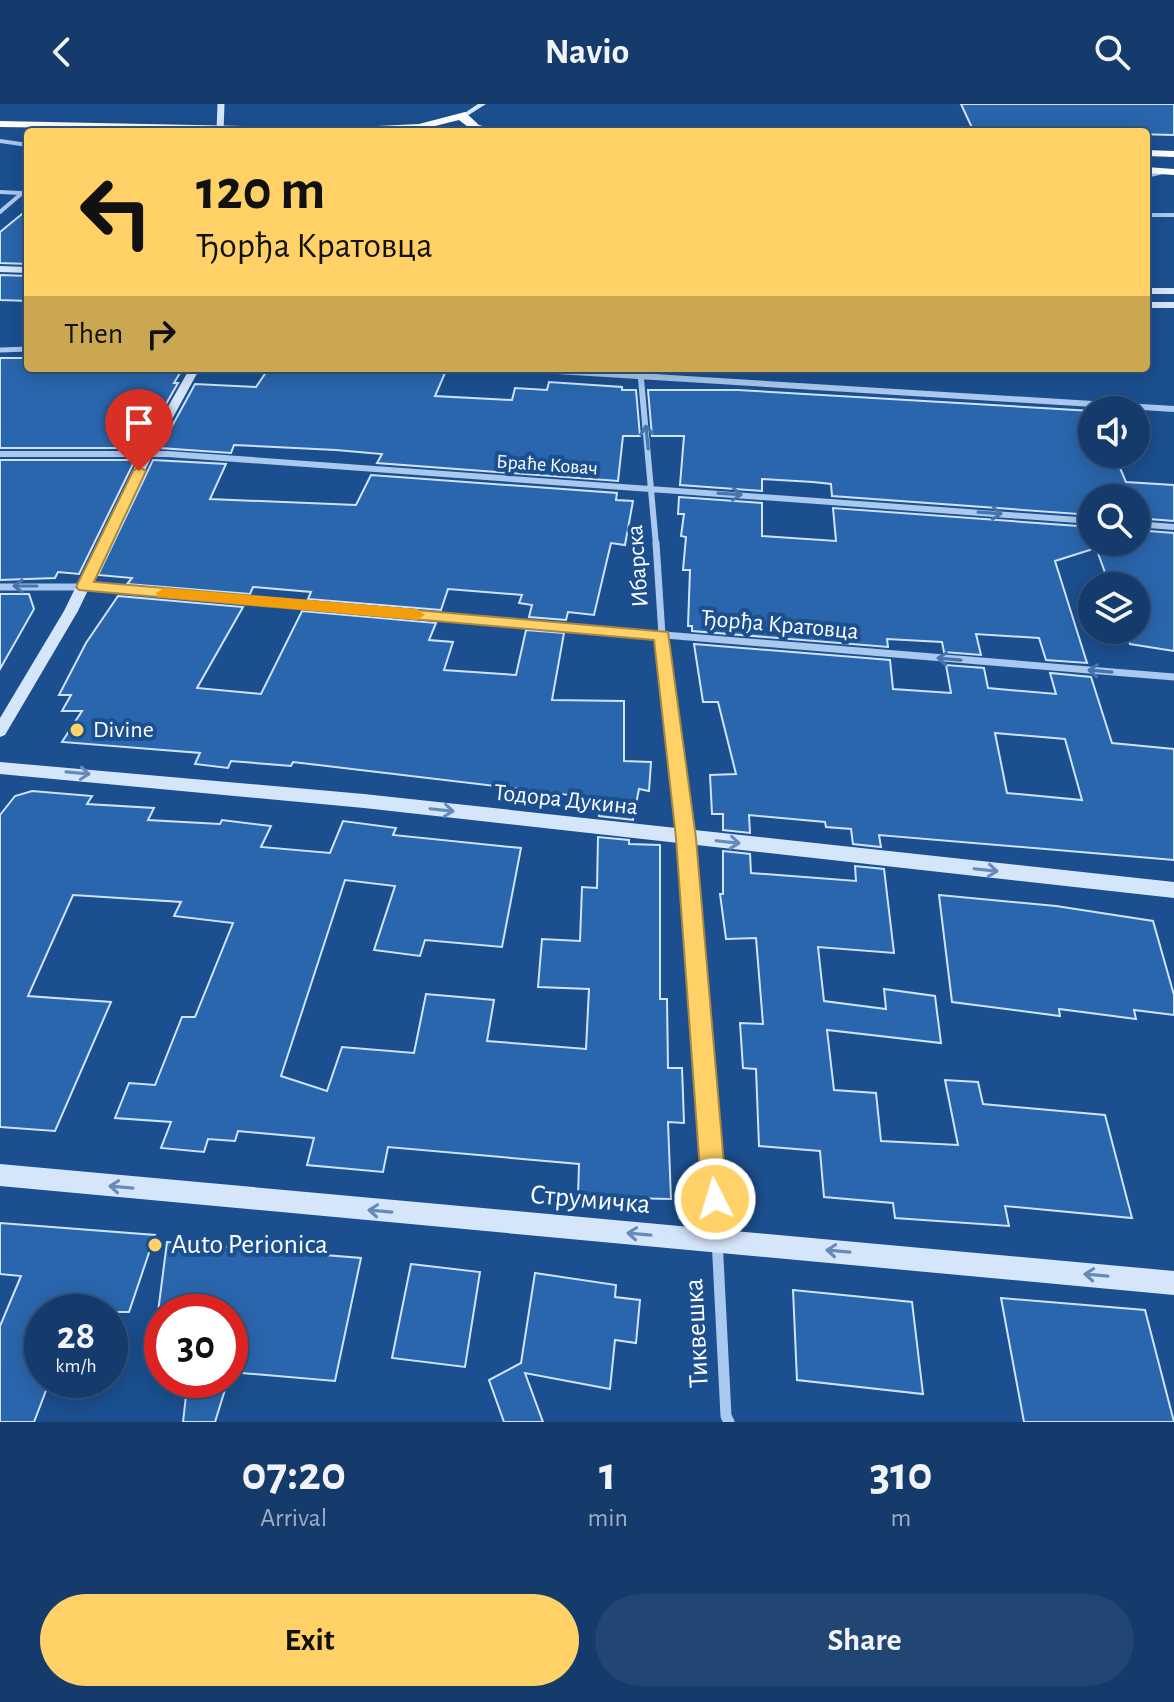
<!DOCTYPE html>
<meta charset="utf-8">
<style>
body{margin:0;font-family:"Alegreya Sans",sans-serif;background:#214673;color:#f1f3f6;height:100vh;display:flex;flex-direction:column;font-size:30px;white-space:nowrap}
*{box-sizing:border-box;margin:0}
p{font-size:26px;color:#9dadc1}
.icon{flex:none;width:44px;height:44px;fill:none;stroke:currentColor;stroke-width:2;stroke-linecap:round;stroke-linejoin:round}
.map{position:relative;height:1318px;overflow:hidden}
.panel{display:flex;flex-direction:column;background:#143b6b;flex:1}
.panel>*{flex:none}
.top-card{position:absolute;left:24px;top:24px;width:1126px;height:244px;border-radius:8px;box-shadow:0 4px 20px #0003,0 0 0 2px #33557e;background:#ffd166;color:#111;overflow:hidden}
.fabs{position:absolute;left:1078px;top:292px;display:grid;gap:16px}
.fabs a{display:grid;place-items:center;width:72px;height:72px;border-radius:50%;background:#143b6b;box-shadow:0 4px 20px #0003,0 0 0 2px #33557e;font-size:40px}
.speed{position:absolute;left:24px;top:1190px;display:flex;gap:16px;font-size:40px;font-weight:700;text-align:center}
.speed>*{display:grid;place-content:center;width:104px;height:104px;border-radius:50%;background:#143b6b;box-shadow:0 4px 20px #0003,0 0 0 2px #33557e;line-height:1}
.speed small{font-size:20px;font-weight:400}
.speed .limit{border:12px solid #d22;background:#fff;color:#111}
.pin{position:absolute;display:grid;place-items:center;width:68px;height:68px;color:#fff;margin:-82px -34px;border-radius:50% 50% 50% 0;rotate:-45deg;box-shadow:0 0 8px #0007}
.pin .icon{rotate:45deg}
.me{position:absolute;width:88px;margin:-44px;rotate:355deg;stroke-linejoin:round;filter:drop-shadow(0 0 6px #0008)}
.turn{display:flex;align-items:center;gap:28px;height:168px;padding:0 40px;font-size:36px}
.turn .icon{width:104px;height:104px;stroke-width:2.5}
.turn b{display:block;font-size:56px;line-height:68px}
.then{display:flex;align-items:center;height:76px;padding:0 40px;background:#0003;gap:16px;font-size:30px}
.eta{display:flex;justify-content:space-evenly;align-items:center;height:136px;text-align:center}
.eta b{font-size:48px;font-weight:700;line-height:56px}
.action{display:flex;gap:16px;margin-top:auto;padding:16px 40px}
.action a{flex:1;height:92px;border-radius:48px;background:#ffd166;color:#111;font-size:32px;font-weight:700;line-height:92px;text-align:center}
.action a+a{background:#214673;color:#f1f3f6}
header{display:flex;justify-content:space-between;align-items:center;height:104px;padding:0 40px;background:#143b6b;font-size:36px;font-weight:700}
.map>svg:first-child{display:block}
.building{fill:#2a66ad;stroke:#cfe3fa;stroke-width:2;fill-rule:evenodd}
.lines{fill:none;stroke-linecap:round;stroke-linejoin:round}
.street-far5{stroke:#a9c9ee;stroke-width:4}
.street-far4{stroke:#a9c9ee;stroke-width:5}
.street-far3{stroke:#a9c9ee;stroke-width:6}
.street-far2{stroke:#a9c9ee;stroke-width:7}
.street-far1{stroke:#a9c9ee;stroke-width:9}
.street{stroke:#a9c9ee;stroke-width:11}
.secondary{fill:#d6e6fa;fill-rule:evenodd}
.highway{fill:#fff;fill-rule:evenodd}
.secondary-bridge{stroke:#d6e6fa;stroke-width:7}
.oneway{stroke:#4674ac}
.oneway2{stroke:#668bba}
.route{fill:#ffd166;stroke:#a68842;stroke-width:2}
.slow{fill:#f59e0b}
.poi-dot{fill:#ffd166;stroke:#1b4f8f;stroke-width:3}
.labels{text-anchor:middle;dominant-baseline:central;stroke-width:8;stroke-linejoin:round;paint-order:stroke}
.far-street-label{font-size:20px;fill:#fff;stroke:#1b4f8f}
.street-label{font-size:24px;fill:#fff;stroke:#1b4f8f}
.poi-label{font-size:24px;fill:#fff;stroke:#1b4f8f;text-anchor:start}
.near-street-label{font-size:28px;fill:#fff;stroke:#1b4f8f}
.near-poi-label{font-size:28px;fill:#fff;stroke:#1b4f8f;text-anchor:start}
</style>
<header><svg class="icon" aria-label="back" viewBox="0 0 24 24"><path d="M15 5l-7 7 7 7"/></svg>Navio<svg class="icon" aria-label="search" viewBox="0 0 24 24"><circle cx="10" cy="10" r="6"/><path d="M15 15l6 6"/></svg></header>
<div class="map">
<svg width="1174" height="1318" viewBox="0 0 1174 1318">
<rect width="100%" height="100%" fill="#1b4f8f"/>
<path class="building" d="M 961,0 L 1174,0 L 1174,31 L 973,26 Z
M 28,105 L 28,160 L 0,159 L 0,128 Z
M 0,171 L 28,172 L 28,197 L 0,196 Z
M 0,254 L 28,254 L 28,264 L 183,264 L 174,279 L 178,279 L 141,344 L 0,344 Z
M 269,264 L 445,269 L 435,292 L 512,296 L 515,284 L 547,286 L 549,278 L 622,283 L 622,286 L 636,286 L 640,332 L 623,332 L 618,377 L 377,359 L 382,350 L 336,346 L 234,341 L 231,349 L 160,344 L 195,280 L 256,283 Z
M 648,286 L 738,286 L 1092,307 L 1092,350 L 1114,350 L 1126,378 L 1174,381 L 1174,417 L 1136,414 L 1136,394 L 1092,394 L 1092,411 L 832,392 L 831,380 L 813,378 L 762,375 L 762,387 L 680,381 L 684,332 L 652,332 Z
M 0,356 L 135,356 L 79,470 L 58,468 L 55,474 L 0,476 Z
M 153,356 L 226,360 L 210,395 L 356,401 L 371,371 L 617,389 L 616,396 L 633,397 L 625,441 L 611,439 L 594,511 L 568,508 L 566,516 L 529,513 L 532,501 L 519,499 L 522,491 L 448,485 L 441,506 L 308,495 L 311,488 L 253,483 L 250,490 L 127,480 L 132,474 L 98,471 Z
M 679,393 L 762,399 L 762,432 L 836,437 L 833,404 L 1092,423 L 1092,438 L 1136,438 L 1136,426 L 1174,429 L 1174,547 L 1130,540 L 1125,526 L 1136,526 L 1136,482 L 1110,482 L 1096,444 L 1055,457 L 1087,559 L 1046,556 L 1039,534 L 976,530 L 981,551 L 944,548 L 942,538 L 887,535 L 888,543 L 692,527 L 692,522 L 688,522 L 690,466 L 683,466 L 686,433 L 681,432 L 684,410 L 678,410 Z
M 0,490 L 29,490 L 34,505 L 0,565 Z
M 118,492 L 243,503 L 197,584 L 261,590 L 302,507 L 436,519 L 429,536 L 453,538 L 444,566 L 516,571 L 526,526 L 564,529 L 552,596 L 624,597 L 624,657 L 651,658 L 649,687 L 639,685 L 633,716 L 599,712 L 599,699 L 569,697 L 570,691 L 293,658 L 291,662 L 231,657 L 228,664 L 195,660 L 200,649 L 62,638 L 82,607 L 62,607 L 71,591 L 59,591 L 86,539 Z
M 694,540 L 890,556 L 893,585 L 951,589 L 946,561 L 984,564 L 988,584 L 1056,590 L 1050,569 L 1091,573 L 1112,639 L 1174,645 L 1174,756 L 879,731 L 881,743 L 853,740 L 851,725 L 826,723 L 825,718 L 749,711 L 750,729 L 723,726 L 723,710 L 712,710 L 710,671 L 736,670 L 718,598 L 703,598 ZM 995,629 L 1065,635 L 1082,696 L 1007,689 Z
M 32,687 L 92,692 L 87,700 L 154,704 L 148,716 L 220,720 L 222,716 L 271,722 L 261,743 L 330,749 L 343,717 L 396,724 L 393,731 L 521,744 L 502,843 L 425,836 L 420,852 L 374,846 L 395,782 L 345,776 L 281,972 L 327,987 L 342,943 L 414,949 L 426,890 L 494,896 L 487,937 L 586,945 L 589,885 L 538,883 L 542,835 L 580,837 L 582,783 L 597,784 L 598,733 L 629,736 L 629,740 L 660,741 L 660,895 L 667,895 L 668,964 L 682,964 L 683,990 L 684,1019 L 668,1018 L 671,1095 L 578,1093 L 579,1060 L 388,1043 L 383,1068 L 307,1061 L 314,1034 L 238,1027 L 235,1037 L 208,1035 L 204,1048 L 161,1044 L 171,1018 L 115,1014 L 129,979 L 155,981 L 182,913 L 195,913 L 233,819 L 174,812 L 181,798 L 73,791 L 28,892 L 111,898 L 55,1027 L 0,1023 L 0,711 L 15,692 Z
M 723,747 L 750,750 L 751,769 L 856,777 L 855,762 L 884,765 L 894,849 L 818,843 L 824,897 L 886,905 L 884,885 L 935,892 L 941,939 L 827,926 L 834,986 L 876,989 L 881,1037 L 958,1041 L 945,976 L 978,978 L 983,1000 L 1105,1011 L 1132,1114 L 1005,1102 L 1009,1122 L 895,1114 L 893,1099 L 824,1093 L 820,1047 L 759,1042 L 756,965 L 743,964 L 740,919 L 763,920 L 756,834 L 726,835 L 720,790 L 723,790 Z
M 939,791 L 1056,802 L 1153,817 L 1174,891 L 1174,911 L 1134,906 L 1136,915 L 1059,905 L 1060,912 L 952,898 Z
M 0,1119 L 155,1131 L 129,1208 L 42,1208 L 42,1276 L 50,1276 L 34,1318 L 0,1318 L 0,1222 L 21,1172 L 0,1170 Z
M 167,1138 L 361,1154 L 335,1277 L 230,1268 L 230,1208 L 158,1208 Z
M 411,1160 L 480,1168 L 465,1263 L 392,1254 Z
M 535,1169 L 616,1181 L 615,1193 L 640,1196 L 636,1239 L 615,1236 L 610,1285 L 525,1269 L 543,1318 L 504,1318 L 489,1276 L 521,1259 Z
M 793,1186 L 912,1198 L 923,1290 L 797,1276 Z
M 1001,1194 L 1145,1206 L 1174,1318 L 1024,1318 Z
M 201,1276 L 228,1276 L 215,1318 L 183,1318 L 187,1283 L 199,1280 Z"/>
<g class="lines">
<path class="street-far5" d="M 0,37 L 28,41
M 1146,72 L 1163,68
M 0,88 L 21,89
M 0,108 L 28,84
M 1146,111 L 1174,111"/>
<path class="street-far4" d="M 1146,161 L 1147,164
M 0,246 L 28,245"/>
<path class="street-far3" d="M 508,264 L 1174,305
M 640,264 L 656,441
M 0,350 L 168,350 L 1092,417
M 1136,420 L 1174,423"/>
<path class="street-far2" d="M 656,439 L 662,531 L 678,669
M 0,483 L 84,483 L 1174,573"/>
<path class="street-far1" d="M 678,667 L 704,957"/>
<path class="street" d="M 704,955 L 715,1095 L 726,1312 L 729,1318"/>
<path class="secondary" d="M 478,0 L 486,0 L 467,12 L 463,12 L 463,10 Z
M 0,162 L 28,163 L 28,169 L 0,168 Z
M 1146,184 L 1174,184 L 1174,190 L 1146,190 Z
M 1146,198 L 1174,198 L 1174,204 L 1146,204 Z
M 190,264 L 200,264 L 153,350 L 78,507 L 5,631 L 0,633 L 0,614 L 64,507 L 141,350 Z
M 0,658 L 364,690 L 1174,778 L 1174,794 L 364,704 L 0,670 Z
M 0,1060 L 1174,1167 L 1174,1191 L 0,1082 Z"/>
<path class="highway" d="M 465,8 L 479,21 L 505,28 L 472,26 L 459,16 L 419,26 L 368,28 L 0,23 L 0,17 L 336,24 L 419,20 Z
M 1146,46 L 1174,47 L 1174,53 L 1146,52 Z
M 1146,63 L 1174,65 L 1174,71 L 1146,69 Z"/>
<path class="secondary-bridge" d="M 220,28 L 221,0"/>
</g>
<defs><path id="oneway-shaft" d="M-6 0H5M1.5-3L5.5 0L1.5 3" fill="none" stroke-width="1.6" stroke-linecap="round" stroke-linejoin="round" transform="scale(2)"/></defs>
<g class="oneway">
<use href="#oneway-shaft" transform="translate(647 333) rotate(-96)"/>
<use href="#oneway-shaft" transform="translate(730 390) rotate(4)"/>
<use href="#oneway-shaft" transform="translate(990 409) rotate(4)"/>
<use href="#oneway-shaft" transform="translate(25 482) rotate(180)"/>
<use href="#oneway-shaft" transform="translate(949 555) rotate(-175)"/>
<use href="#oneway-shaft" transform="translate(1100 567) rotate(-175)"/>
</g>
<g class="oneway2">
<use href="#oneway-shaft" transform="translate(78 669) rotate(5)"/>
<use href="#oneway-shaft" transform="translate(442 706) rotate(6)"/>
<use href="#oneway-shaft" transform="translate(728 738) rotate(6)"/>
<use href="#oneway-shaft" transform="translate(986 766) rotate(6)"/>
<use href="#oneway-shaft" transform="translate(121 1083) rotate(-175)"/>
<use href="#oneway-shaft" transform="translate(380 1107) rotate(-175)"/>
<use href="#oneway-shaft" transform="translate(639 1130) rotate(-175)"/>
<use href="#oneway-shaft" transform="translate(838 1147) rotate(-175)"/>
<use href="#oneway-shaft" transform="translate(1096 1171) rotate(-175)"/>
</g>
<path class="route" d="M 139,363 L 146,367 L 94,478 L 668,528 L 696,734 L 727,1095 L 724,1104 L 715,1108 L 706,1104 L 702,1095 L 676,734 L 654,536 L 79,486 L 76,483 L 133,367 Z"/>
<path class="slow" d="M 164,484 L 417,505 L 425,511 L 417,516 L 158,493 L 156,489 Z"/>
<g class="poi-dot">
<circle cx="77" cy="626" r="8"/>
<circle cx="155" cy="1141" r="8"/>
</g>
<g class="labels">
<g class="far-street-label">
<text transform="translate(547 361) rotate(4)">Браће Ковач</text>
</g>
<g class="street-label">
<text transform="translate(638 462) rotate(-94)">Ибарска</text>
<text transform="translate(780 521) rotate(5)">Ђорђа Кратовца</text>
<text transform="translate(566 696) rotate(6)">Тодора Дукина</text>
</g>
<g class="poi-label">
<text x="93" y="626">Divine</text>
</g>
<g class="near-street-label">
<text transform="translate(590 1096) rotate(5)">Струмичка</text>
<text transform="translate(697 1229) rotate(-93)">Тиквешка</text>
</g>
<g class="near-poi-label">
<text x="171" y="1141">Auto Perionica</text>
</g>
</g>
</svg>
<div class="fabs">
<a><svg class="icon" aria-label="sound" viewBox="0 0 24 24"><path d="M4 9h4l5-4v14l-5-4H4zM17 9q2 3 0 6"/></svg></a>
<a><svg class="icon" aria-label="search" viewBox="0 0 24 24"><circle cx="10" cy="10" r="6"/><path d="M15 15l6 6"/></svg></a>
<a><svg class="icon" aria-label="layers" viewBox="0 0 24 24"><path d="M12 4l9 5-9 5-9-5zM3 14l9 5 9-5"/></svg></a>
</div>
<div class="speed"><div>28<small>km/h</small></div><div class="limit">30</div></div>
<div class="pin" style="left:139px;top:367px;background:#d93025"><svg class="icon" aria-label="arrive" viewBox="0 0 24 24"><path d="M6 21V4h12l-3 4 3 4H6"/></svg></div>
<svg class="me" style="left:715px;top:1095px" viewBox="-20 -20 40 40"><circle r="17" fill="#ffd166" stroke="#fff" stroke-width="3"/><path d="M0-11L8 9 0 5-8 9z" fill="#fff"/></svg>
<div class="top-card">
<div class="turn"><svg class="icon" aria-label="left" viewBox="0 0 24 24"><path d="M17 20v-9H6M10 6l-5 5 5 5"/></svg><div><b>120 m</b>Ђорђа Кратовца</div></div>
<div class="then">Then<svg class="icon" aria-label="right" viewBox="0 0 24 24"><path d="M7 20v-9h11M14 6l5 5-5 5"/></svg></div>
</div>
</div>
<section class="panel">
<div class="eta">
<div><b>07:20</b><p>Arrival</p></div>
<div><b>1</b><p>min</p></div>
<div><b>310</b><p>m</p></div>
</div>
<div class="action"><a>Exit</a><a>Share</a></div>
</section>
